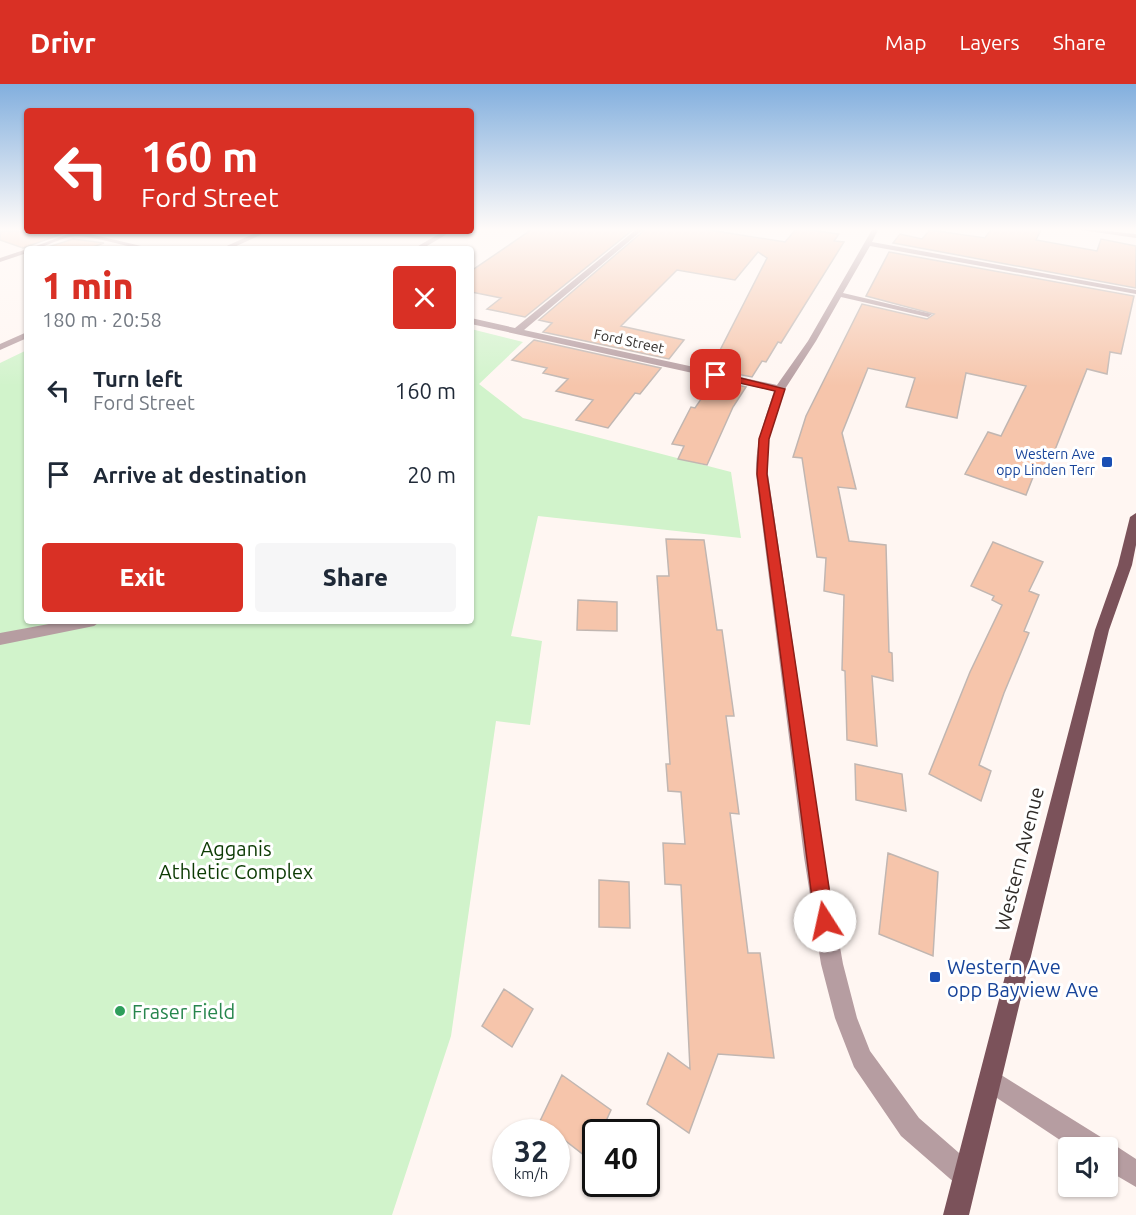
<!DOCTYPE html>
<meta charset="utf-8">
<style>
body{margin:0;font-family:Ubuntu,sans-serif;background:#f6f6f7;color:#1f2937;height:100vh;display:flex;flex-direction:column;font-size:22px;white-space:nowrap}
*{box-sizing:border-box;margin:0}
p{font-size:20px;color:#747a83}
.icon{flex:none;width:33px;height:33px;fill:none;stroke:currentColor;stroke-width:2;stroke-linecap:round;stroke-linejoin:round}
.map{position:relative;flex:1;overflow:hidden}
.details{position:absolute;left:24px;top:162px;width:450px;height:378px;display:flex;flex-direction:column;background:#fff;border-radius:6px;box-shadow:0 2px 4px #0004}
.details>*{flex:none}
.top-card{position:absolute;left:24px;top:24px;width:450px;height:126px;border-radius:6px;box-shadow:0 2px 4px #0004;background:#d93025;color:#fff;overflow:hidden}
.fabs{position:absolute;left:1058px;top:1053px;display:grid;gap:12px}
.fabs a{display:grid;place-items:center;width:60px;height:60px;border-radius:6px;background:#fff;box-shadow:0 2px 4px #0004;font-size:30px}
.speed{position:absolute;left:492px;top:1035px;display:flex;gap:12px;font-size:30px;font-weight:700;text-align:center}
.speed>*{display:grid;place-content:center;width:78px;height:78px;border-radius:50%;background:#fff;box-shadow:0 2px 4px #0004;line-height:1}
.speed small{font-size:15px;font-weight:400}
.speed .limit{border:3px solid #111;border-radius:9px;background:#fff;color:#111}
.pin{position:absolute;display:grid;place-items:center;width:51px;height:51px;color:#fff;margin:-26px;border-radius:12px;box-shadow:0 3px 9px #0006}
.me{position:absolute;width:66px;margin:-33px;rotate:350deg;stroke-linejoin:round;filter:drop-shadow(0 0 4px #0008)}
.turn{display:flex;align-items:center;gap:21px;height:126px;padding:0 18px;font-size:27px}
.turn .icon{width:78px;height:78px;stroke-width:2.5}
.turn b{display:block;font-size:42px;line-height:51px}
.round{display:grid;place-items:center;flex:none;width:63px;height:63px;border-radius:6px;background:#f6f6f7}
.overview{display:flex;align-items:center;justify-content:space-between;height:102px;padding:0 18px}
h1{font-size:36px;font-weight:800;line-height:45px;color:#d93025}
.cta{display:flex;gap:12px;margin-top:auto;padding:12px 18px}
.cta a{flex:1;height:69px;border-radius:6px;background:#d93025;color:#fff;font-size:24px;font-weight:800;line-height:69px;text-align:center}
.cta a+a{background:#f6f6f7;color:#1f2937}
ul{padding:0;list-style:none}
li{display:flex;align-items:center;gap:18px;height:84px;padding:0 18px}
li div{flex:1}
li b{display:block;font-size:22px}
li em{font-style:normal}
header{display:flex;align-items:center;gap:36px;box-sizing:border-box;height:84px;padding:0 30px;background:#d93025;color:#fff}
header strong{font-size:28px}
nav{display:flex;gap:33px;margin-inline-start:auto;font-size:21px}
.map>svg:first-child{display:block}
.green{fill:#d1f3cb}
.building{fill:#f6c5ab;stroke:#c1b6b1;stroke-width:1.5}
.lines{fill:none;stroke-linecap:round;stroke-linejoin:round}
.minor{fill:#b69da1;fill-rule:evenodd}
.major{fill:#7b525a;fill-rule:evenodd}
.route{fill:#d93025;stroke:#8d1f18;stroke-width:1.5}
.transit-dot{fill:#1a4fb4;stroke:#fff;stroke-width:2}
.leisure-dot{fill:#2e9e5b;stroke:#fff;stroke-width:2}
.labels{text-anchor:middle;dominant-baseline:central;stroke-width:6;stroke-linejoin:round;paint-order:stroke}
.far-street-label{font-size:14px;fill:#2f2b28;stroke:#fff}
.far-transit-label{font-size:14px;fill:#164399;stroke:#fff;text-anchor:end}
.near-park-label{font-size:20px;fill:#0c3a03;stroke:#fff}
.near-street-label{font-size:20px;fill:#2f2b28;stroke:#fff}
.near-transit-label{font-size:20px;fill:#164399;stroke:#fff;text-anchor:start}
.near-leisure-label{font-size:20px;fill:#27864d;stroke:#fff;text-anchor:start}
</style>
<header>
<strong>Drivr</strong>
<nav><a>Map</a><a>Layers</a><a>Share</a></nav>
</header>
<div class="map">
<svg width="1136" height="1131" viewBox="0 0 1136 1131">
<rect width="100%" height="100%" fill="#fff6f2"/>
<path class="green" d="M 471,245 L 523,258 L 479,300 L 523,334 L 731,388 L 741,454 L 538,432 L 511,552 L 542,557 L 530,641 L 496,637 L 451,952 L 392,1131 L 0,1131 L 0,279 L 27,266 L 27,537 L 471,537 Z"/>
<path class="building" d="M 534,144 L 635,144 L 525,233 L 487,225 L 501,214 L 471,208 L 471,187 Z
M 647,144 L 697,144 L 785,158 L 797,144 L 839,150 L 834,157 L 844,158 L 781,259 L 778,258 L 766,278 L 762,277 L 752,293 L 721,287 L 725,281 L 714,278 L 767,174 L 758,168 L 735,196 L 677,186 L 621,242 L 684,256 L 669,275 L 543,248 L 552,239 L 539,236 Z
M 992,144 L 1042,144 L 1036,156 L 1097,167 L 1101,155 L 1136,162 L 1136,204 L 893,159 L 900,150 L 922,155 L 930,146 L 985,154 Z
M 0,147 L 59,147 L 62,150 L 23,164 L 0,156 Z
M 73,155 L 104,159 L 87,165 L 42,165 Z
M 889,168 L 1134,212 L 1121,270 L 1110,268 L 1107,290 L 1087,285 L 1045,391 L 1035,388 L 1026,411 L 965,390 L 988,348 L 1001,352 L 1026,302 L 966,289 L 957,334 L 906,323 L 915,294 L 868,284 L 842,349 L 856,405 L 838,403 L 849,457 L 886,461 L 889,568 L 892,569 L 893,597 L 872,592 L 877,662 L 847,656 L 845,587 L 842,586 L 844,511 L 824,507 L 826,474 L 817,473 L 802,374 L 793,373 L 806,332 L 862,220 L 927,235 L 934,230 L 866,212 Z
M 534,256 L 661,284 L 640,310 L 635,309 L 608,344 L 576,336 L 593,316 L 556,307 L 568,295 L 543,289 L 547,284 L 512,276 Z
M 714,296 L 746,303 L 733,323 L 707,381 L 678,375 L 684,362 L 672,360 L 691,323 L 695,324 Z
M 666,455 L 704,456 L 717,546 L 722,546 L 734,632 L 726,632 L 739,730 L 730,729 L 748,869 L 760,869 L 774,974 L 718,970 L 689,1049 L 647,1020 L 668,969 L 690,985 L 681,801 L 665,800 L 663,759 L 685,760 L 681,708 L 668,707 L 666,680 L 670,680 L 657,492 L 669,492 Z
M 993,458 L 1043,478 L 1029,507 L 1039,511 L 1024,547 L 1029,549 L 1004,609 L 979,681 L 991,687 L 981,717 L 929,690 L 970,588 L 1002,521 L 992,516 L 994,512 L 971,502 Z
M 578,516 L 617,518 L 617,547 L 577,546 Z
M 855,680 L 902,690 L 906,727 L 856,716 Z
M 888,769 L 938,788 L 933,872 L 879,850 Z
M 599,796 L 629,798 L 630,844 L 599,843 Z
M 504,905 L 533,925 L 512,963 L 482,942 Z
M 562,991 L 611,1026 L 601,1048 L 596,1048 L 596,1061 L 589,1075 L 540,1037 Z"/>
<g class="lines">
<path class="minor" d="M 638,144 L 645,144 L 524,246 L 777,301 L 808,257 L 873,144 L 879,144 L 872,158 L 1136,206 L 1136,210 L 870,162 L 843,209 L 932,230 L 928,233 L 841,213 L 816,257 L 785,305 L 769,355 L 767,371 L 768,390 L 824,773 L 843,880 L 857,934 L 870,967 L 919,1034 L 974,1082 L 978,1091 L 974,1100 L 965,1104 L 956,1100 L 901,1052 L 854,983 L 835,934 L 821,880 L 804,773 L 756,390 C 755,360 765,335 774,307 L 471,240 L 471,234 L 515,244 Z
M 1078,144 L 1136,150 L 1136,154 L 1081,146 Z
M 61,147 L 77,147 L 154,165 C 128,165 104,154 79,152 C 62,151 46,165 28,165 L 68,150 Z
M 260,147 L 269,147 L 230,165 L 220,165 Z
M 444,147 L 452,147 L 422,165 L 413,165 Z
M 27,165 L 27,169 L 0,178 L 0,174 Z
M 27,248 L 27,254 L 0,266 L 0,260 Z
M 65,537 L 101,537 L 94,542 L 0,561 L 0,549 Z
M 990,984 L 1104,1055 L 1105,1059 L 1116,1062 L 1136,1075 L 1136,1103 L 1107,1086 L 1107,1064 L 1072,1064 L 982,1004 L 978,996 L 982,988 Z"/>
<path class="major" d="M 1136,429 L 1136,461 L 1132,481 L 1109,546 L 969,1131 L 943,1131 L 1095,546 L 1118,481 L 1130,433 Z"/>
</g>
<linearGradient id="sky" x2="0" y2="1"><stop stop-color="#82afde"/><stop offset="0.48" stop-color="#fffbf9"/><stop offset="1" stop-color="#fffbf9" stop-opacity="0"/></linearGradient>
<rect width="1136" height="302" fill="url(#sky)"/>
<path class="route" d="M 716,288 L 785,305 L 769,355 L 767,390 L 834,837 L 831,844 L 825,847 L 818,844 L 815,837 L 757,390 L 759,355 L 775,307 L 713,293 L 713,289 Z"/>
<g class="transit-dot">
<rect x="1101" y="372" width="12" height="12" rx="3"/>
<rect x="929" y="887" width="12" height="12" rx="3"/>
</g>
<circle class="leisure-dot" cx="120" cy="927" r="6"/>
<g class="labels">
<g class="far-street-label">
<text transform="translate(629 257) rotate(12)">Ford Street</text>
</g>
<g class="far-transit-label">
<text x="1095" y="370">Western Ave<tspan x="1095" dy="16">opp Linden Terr</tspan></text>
</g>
<g class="near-park-label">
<text x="236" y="764">Agganis<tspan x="236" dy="23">Athletic Complex</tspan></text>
</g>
<g class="near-street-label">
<text transform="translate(1019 775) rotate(-76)">Western Avenue</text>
</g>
<g class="near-transit-label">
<text x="947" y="882">Western Ave<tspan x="947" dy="23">opp Bayview Ave</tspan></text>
</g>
<g class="near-leisure-label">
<text x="132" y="927">Fraser Field</text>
</g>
</g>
</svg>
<div class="fabs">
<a><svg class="icon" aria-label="sound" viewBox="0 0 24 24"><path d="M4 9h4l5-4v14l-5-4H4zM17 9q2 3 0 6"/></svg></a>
</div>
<div class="speed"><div>32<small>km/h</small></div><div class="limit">40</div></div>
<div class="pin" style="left:716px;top:291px;background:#d93025"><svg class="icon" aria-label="arrive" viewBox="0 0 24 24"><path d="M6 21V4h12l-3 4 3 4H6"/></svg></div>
<svg class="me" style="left:825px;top:837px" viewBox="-20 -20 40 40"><circle r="19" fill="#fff"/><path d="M0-13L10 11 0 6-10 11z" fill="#d93025"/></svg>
<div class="top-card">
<div class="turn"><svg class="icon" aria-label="left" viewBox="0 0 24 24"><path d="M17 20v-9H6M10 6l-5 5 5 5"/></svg><div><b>160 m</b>Ford Street</div></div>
</div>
<section class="details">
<div class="overview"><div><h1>1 min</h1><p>180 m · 20:58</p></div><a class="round" style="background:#d93025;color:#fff"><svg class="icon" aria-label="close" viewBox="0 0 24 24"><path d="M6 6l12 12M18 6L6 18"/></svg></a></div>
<ul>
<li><svg class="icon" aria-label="left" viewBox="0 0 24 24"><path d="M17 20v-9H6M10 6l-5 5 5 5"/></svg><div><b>Turn left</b><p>Ford Street</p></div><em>160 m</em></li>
<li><svg class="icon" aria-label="arrive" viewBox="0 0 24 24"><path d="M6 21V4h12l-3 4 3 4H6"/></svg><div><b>Arrive at destination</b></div><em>20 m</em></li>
</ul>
<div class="cta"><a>Exit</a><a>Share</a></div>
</section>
</div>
